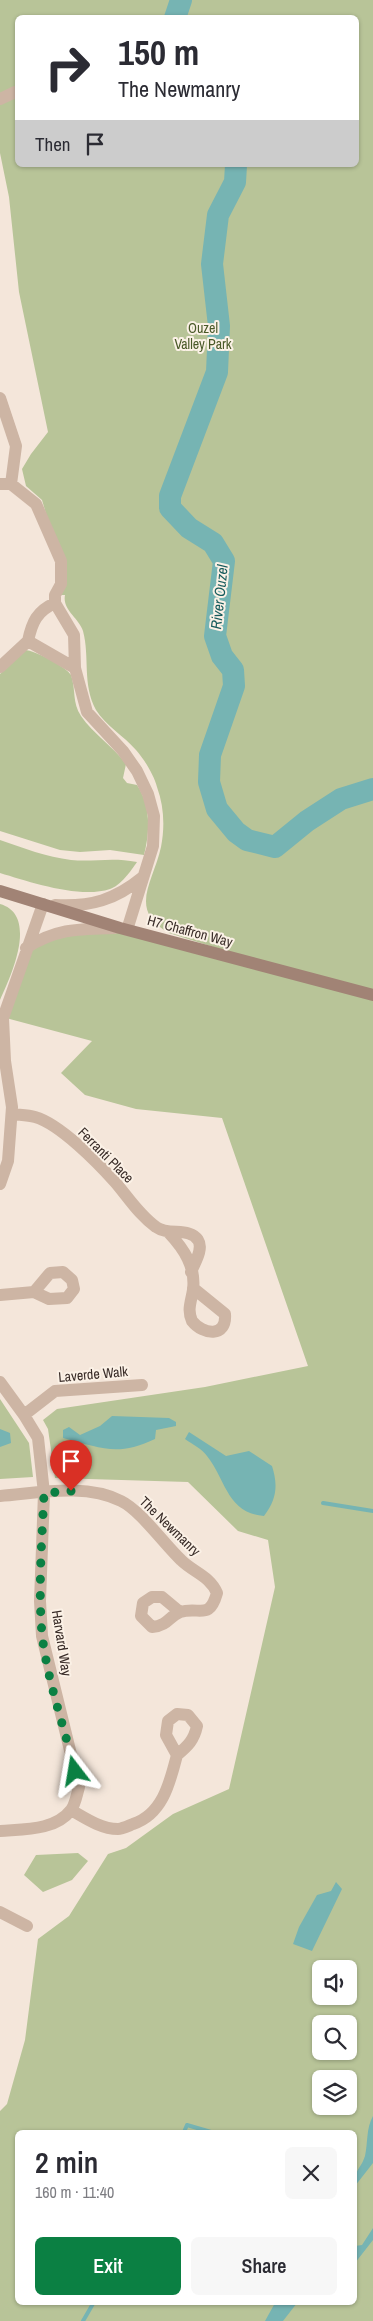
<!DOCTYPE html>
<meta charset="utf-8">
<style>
body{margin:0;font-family:"Archivo Narrow",sans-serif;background:#f7f7f7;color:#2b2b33;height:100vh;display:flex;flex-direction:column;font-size:19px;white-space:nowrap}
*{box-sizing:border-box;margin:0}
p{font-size:16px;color:#7c7c81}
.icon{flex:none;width:28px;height:28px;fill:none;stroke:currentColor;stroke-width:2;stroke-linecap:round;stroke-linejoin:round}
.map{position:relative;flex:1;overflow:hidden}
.panel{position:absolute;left:15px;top:2130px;width:342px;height:175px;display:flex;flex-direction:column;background:#fff;border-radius:8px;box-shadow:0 1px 4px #0004}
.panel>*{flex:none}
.banner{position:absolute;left:15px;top:15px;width:344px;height:152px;border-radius:8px;box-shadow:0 1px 4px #0004;background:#fff;color:#2b2b33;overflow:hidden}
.controls{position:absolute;left:312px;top:1960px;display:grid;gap:10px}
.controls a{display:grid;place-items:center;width:45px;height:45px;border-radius:8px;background:#fff;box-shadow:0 1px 4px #0004;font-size:25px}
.pin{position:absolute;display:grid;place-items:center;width:42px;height:42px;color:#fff;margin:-51px -21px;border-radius:50% 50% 50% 0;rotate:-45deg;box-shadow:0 0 5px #0007}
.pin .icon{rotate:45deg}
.me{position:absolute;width:55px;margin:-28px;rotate:346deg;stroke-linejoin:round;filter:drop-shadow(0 0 4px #0008)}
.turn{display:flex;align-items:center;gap:18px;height:105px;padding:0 20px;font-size:22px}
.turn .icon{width:65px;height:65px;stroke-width:2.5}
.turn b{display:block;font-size:35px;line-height:42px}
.then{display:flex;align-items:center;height:48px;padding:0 20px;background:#0003;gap:10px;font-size:19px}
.round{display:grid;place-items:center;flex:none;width:52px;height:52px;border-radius:8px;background:#f7f7f7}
.head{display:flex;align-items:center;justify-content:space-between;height:85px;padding:0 20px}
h1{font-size:30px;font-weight:600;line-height:38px}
.primary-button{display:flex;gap:10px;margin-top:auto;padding:10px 20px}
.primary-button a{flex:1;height:58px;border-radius:8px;background:#0b8043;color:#fff;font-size:20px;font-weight:600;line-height:58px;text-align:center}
.primary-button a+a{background:#f7f7f7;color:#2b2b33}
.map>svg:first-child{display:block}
.green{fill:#b8c498;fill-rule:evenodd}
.water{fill:#76b4b3}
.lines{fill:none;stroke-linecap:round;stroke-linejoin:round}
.stream{stroke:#76b4b3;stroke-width:4}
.river{stroke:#76b4b3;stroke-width:22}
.street{stroke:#cdb5a4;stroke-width:12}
.secondary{stroke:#a18375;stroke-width:12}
.route{stroke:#0b8043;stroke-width:9;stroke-dasharray:0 16.2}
.labels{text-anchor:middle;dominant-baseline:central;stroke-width:4;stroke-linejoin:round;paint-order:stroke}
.park-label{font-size:14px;fill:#495928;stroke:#fbf1e6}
.street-label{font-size:14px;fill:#382b27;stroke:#fbf1e6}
.water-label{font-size:15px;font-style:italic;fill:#185c5d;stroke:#fbf1e6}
</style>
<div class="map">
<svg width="373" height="2321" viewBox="0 0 373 2321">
<rect width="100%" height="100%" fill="#f4e6da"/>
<path class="green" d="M 0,0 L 373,0 L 373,2321 L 0,2321 L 0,2111 L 7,2104 L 25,2040 L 38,1939 L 69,1916 L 108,1854 L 126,1848 L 173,1814 L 229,1789 L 275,1587 L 268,1540 L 238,1531 L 188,1482 L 55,1478 L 48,1429 L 43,1420 L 57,1409 L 205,1387 L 308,1366 L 222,1118 L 136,1109 L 85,1095 L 61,1073 L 92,1041 L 6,1018 L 26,948 L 42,937 L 129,927 L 292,972 L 169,933 C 127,910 154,881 161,847 C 165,827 164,806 157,787 C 154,775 144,759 136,750 C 124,736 106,726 96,710 C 82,684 90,657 83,631 C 79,618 62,610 65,595 L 61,595 L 52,534 L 42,500 L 26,486 L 22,469 L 31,454 L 48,432 L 19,292 L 9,197 L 0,153 ZM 18,18 L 356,18 L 356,165 L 18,165 ZM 321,1969 L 349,1969 L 349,1996 L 321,1996 ZM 321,2024 L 349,2024 L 349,2051 L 321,2051 ZM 321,2079 L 349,2079 L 349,2106 L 321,2106 ZM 18,2132 L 355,2132 L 355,2302 L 18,2302 Z
M 24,650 C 33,649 68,668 71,675 C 76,689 72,703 81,716 C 93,734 113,746 126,764 L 123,778 L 127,783 L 137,785 C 151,806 150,831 144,855 L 110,850 L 80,852 L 60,850 L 0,831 L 0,674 Z
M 0,840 C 23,848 47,857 71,860 C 95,862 112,857 137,862 C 131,871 120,886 110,889 C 80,899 30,882 0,873 Z
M 0,904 C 39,915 11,976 0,1000 Z
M 0,1399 L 29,1443 L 33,1477 L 0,1479 Z
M 78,1853 L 88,1861 L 72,1880 L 43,1892 L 24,1875 L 36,1855 Z"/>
<path class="water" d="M 112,1416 L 169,1418 L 176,1422 L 176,1426 L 156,1430 L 155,1439 C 117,1457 102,1448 63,1438 L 63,1430 L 69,1427 L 80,1435 L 100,1426 Z
M 0,1429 L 10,1433 L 11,1443 L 0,1447 Z
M 189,1432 L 226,1456 L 249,1451 L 272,1466 C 278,1485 277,1499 264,1516 C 227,1513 226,1480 207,1456 C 202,1449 192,1444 185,1439 Z
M 336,1882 L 342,1889 L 312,1951 L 293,1944 L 299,1927 L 317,1895 L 331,1891 Z
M 373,2116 L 373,2163 L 355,2186 C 355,2167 360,2171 365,2156 C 368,2143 366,2128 373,2116 Z
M 373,2228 L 373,2240 L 355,2263 L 355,2246 L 362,2245 Z
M 275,2303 L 275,2302 L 297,2303 L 283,2321 L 265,2321 Z"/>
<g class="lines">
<path class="stream" d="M 323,1503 L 373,1511
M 184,2132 L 187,2125 L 211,2132
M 83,2321 L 94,2302"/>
<path class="river" d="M 175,18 L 181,0
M 236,165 L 235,182 L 218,215 L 212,264 L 219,326 L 217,372 L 170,496 L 170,508 L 189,528 L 213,543 L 224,561 L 215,636 L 222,656 L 233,670 L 234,686 L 210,755 L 209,782 L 217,809 L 236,832 L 247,840 L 275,847 L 307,821 L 341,799 L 373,789"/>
<path class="street" d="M 0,99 L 15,92
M 0,398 L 16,446 L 11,484
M 0,484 L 11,484 L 36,504 L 61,561 L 61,584 L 55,595 L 55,603 L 74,635 L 75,668 L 87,712 L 123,751 L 137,771 L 148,794 L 154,816 L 153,846 L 127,930
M 28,641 C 32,622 37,611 55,603
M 0,667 L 28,641 L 75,668
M 55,905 C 91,907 115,900 143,877
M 26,948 C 57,928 80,929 115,928
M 12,1114 C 20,1115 28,1115 35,1117 C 60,1124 98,1163 115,1182 C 128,1197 139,1215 156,1227 C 168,1236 190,1227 198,1240 C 204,1249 194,1264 191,1272
M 0,1184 L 8,1161 L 12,1107 L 5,1061 L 3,1018 L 43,904
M 169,1233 C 184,1249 196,1267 193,1290 C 191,1302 187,1310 192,1321 C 203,1335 227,1338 225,1314 L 193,1288
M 0,1295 L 34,1292 L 49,1299 L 67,1298 L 74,1289 L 72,1280 L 63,1272 L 50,1273 L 34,1292
M 0,1382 L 24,1415 L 38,1438 L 44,1493 L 40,1601 L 42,1636 L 79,1787 C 77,1794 75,1805 71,1810 C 55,1831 23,1829 0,1831
M 24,1415 L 55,1391 L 142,1385
M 0,1496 C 39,1493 85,1483 121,1501 C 140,1510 165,1545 181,1560 C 193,1572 210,1576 217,1593 C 209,1621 200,1606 180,1612 C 169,1616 169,1625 152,1627 L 141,1616 L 143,1603 L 152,1597 L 162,1597 L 180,1612
M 71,1810 C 85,1818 101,1829 118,1829 C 122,1829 128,1826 133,1824 C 163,1814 170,1782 177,1755 L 166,1735 L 168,1721 L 177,1714 L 188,1715 L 197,1726 C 194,1740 188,1746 177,1755
M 0,1912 L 27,1926"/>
<path class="secondary" d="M 0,891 L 120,928 L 373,995"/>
</g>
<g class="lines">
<path class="route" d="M 71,1491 L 44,1493 C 42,1540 38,1587 42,1634 C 47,1680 64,1726 75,1771"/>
</g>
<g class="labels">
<g class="park-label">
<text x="203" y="328">Ouzel<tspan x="203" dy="16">Valley Park</tspan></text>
</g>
<g class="street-label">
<text transform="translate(190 931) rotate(15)">H7 Chaffron Way</text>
<text transform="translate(106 1155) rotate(45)">Ferranti Place</text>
<text transform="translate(93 1374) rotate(-5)">Laverde Walk</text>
<text transform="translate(170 1526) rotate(44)">The Newmanry</text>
<text transform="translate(62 1643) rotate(81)">Harvard Way</text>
</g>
<g class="water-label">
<text transform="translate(219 597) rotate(-84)">River Ouzel</text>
</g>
</g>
</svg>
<div class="controls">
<a><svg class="icon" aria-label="sound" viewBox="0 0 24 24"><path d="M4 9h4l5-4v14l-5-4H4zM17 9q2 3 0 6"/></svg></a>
<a><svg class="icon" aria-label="search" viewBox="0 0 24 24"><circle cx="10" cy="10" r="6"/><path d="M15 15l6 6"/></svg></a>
<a><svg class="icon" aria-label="layers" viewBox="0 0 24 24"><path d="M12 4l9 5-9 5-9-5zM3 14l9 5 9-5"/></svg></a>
</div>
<div class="pin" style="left:71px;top:1491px;background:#d93025"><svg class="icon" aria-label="arrive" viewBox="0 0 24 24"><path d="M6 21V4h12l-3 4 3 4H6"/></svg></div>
<svg class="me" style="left:75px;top:1771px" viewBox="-20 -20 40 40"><path d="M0-17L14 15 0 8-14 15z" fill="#0b8043" stroke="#fff" stroke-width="4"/></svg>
<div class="banner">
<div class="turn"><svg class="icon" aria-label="right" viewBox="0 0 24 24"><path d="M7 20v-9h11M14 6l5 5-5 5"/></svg><div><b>150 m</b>The Newmanry</div></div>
<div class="then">Then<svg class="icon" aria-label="arrive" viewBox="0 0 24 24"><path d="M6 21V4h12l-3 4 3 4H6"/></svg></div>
</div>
<section class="panel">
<div class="head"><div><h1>2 min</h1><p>160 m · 11:40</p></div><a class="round"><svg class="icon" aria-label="close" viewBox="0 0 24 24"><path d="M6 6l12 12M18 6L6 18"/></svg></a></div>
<div class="primary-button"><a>Exit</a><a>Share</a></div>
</section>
</div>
